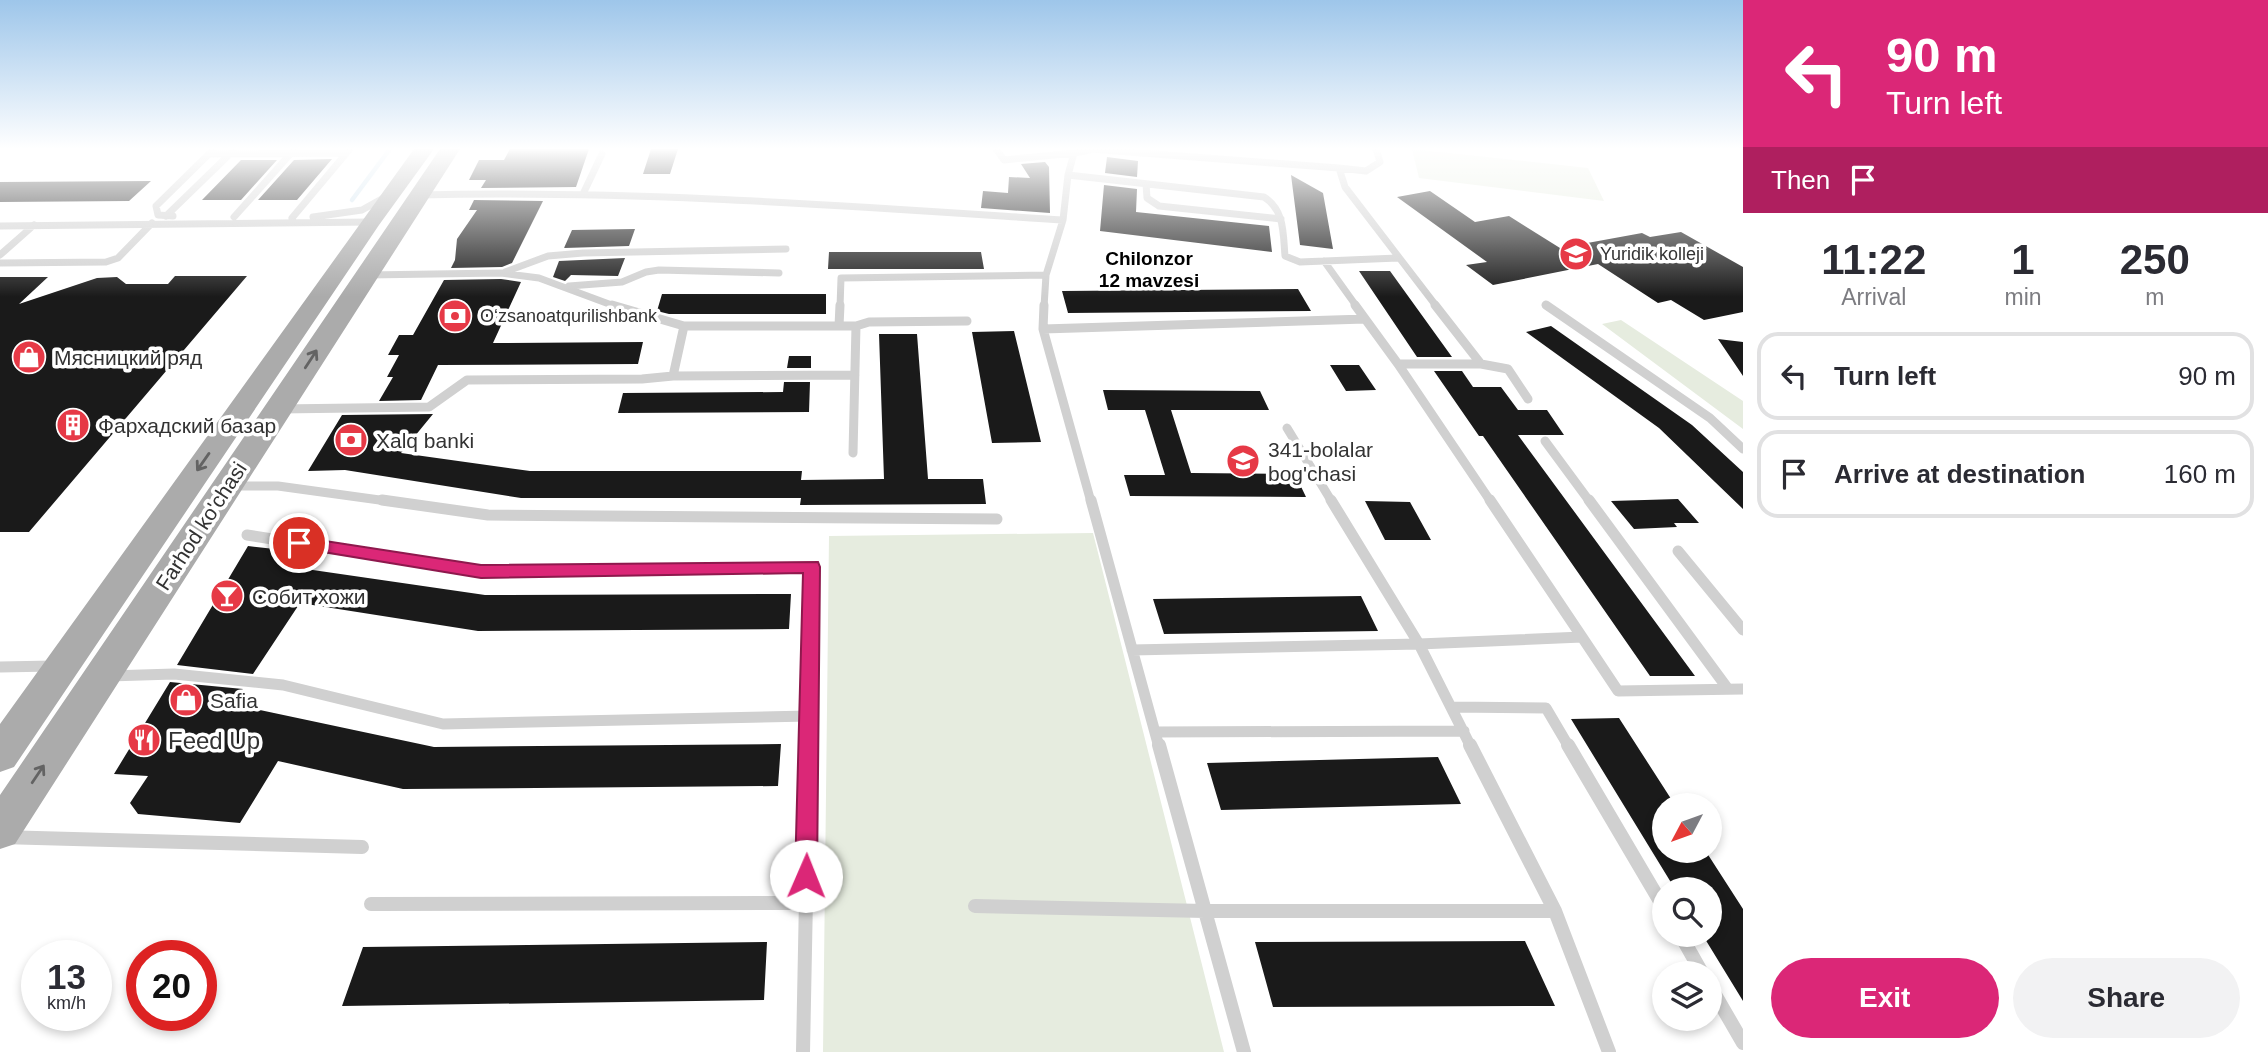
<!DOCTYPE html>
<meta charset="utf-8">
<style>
body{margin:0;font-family:Helvetica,sans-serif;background:#f2f2f3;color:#2b2b33;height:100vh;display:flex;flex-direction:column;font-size:26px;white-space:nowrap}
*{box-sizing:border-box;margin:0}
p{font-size:23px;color:#7c7c81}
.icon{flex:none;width:38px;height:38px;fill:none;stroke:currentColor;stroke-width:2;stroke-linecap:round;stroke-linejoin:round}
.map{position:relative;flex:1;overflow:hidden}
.side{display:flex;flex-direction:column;background:#fff;width:525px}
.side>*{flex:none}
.guide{background:#db2777;color:#fff;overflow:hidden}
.needle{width:46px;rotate:229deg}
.fabs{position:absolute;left:1652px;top:793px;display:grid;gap:14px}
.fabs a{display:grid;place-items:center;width:70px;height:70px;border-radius:50%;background:#fff;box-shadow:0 4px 10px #0003;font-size:35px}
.speed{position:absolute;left:21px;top:940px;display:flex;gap:14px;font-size:35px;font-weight:700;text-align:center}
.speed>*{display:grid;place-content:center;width:91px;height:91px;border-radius:50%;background:#fff;box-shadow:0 4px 10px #0003;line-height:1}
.speed small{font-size:18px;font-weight:400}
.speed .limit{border:10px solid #d22;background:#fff;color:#111}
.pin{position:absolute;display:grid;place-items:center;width:60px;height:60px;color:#fff;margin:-30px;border:4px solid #fff;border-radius:50%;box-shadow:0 2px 7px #0007}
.me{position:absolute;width:77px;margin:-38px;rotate:1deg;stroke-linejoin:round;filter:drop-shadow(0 0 5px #0008)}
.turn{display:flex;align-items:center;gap:24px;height:147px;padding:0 28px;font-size:32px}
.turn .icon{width:91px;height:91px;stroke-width:2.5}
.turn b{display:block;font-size:49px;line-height:60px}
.then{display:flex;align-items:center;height:66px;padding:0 28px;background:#0003;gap:14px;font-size:26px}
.eta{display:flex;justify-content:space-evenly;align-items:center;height:119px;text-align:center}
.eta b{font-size:42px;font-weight:700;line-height:49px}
.button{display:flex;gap:14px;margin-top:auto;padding:14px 28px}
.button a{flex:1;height:80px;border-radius:42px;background:#db2777;color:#fff;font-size:28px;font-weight:700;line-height:80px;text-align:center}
.button a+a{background:#f2f2f3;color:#2b2b33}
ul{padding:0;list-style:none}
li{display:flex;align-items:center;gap:21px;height:88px;margin:0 14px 10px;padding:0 14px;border:4px solid #e1e1e2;border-radius:21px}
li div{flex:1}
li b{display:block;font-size:26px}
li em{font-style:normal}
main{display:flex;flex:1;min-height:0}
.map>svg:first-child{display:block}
.green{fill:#e6ecdf}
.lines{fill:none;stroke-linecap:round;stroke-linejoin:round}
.stream{stroke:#cfe2ee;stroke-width:4.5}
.building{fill:#1a1a1a}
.lane-far3{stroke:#d0d0d0;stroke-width:7}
.lane-far2{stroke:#d0d0d0;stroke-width:9}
.lane-far1{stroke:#d0d0d0;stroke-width:11}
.lane{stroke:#d0d0d0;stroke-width:14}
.primary{fill:#ababab;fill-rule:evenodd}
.oneway{stroke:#636363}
.route{fill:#db2777;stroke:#8e194d;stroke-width:2}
.labels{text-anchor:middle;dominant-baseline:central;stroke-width:7;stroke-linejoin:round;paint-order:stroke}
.far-poi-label{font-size:18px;fill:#333;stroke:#fff;text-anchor:start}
.far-neighbourhood-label{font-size:19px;font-weight:bold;fill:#000;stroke:#fff}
.poi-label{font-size:21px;fill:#333;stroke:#fff;text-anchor:start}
.street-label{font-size:21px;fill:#333;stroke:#fff}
.near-poi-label{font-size:24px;fill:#333;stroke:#fff;text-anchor:start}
</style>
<main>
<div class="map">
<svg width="1743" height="1052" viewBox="0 0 1743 1052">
<rect width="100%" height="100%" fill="#fff"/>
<path class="green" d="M 1412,149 L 1588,168 L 1604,201 L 1419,178 Z
M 1621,320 L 1743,401 L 1743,429 L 1602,324 Z
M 1093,533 L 1224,1052 L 823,1052 L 829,536 Z"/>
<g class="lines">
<path class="stream" d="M 352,200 L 390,149"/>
</g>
<path class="building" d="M 510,149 L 589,149 L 576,187 L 481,188 L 486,180 L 469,180 L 479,160 L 504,160 Z
M 651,149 L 678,149 L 670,174 L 643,174 Z
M 1107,157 L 1138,161 L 1137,177 L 1105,173 Z
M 332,159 L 297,200 L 258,200 L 294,160 Z
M 241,160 L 277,160 L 241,200 L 202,200 Z
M 1045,162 L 1049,167 L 1050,213 L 981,208 L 983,191 L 1008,193 L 1009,177 L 1030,178 L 1021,164 Z
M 1291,175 L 1323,193 L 1333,249 L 1300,245 Z
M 151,181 L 129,201 L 0,202 L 0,182 Z
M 1104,185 L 1137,189 L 1136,212 L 1269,226 L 1272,252 L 1100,231 Z
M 1430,191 L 1475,222 L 1509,216 L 1560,248 L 1642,233 L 1650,237 L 1681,232 L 1743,267 L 1743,312 L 1704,320 L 1671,300 L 1658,303 L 1598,264 L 1493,285 L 1466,265 L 1487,262 L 1397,197 Z
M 474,200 L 543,201 L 512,263 L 502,267 L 451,268 L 455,260 L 457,239 L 477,210 L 469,210 Z
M 635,229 L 629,246 L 564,248 L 572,230 Z
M 829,252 L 981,252 L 984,269 L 828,269 Z
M 625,258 L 618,276 L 571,275 L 565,281 L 553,277 L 559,261 Z
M 1359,271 L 1390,271 L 1452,357 L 1417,357 Z
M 175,276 L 247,276 L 29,532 L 0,532 L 0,277 L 48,277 L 19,304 L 97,278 L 117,277 L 126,284 L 168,284 Z
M 501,279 L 521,282 L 493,343 L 643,342 L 638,364 L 438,365 L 421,400 L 379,401 L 393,377 L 387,377 L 399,355 L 388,355 L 399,335 L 413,335 L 444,280 Z
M 1298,289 L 1311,311 L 1068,313 L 1062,291 Z
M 662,294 L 826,294 L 826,314 L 669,314 L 657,311 Z
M 1551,326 L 1692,425 L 1743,472 L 1743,509 L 1659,428 L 1526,332 Z
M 1014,331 L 1041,442 L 992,443 L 972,332 Z
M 879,334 L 917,334 L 928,479 L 983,479 L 986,504 L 800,505 L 801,498 L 521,498 L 345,470 L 308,471 L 342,415 L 433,414 L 401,453 L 530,471 L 802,471 L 801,480 L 884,479 Z
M 1718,339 L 1743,342 L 1743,376 Z
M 789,356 L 811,356 L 811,368 L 787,368 Z
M 1330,365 L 1359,365 L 1376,390 L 1346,391 Z
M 1434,371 L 1462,371 L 1473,387 L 1501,387 L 1518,410 L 1547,410 L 1564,435 L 1518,435 L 1695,676 L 1650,676 L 1483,436 L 1479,436 Z
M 784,382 L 810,382 L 809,412 L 618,413 L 623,393 L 783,392 Z
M 1103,390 L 1260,391 L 1269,410 L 1171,410 L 1191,473 L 1295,474 L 1306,497 L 1130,496 L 1124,475 L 1165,475 L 1145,410 L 1108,410 Z
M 1678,499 L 1699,523 L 1674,523 L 1677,527 L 1634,529 L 1611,501 Z
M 1365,501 L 1410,502 L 1431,540 L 1385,540 Z
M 248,546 L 311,553 L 299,568 L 485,595 L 791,594 L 789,629 L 478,631 L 300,603 L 253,674 L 177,665 Z
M 1361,596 L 1378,631 L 1164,634 L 1153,599 Z
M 170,682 L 243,689 L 232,704 L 434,747 L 781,744 L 778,786 L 403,789 L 278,761 L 240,823 L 138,814 L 130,803 L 148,776 L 114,774 Z
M 1619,718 L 1675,805 L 1664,805 L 1664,850 L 1705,850 L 1743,909 L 1743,1001 L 1702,934 L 1710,934 L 1710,889 L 1675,889 L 1571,719 Z
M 1438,757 L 1461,804 L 1221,810 L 1207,763 Z
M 1525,941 L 1555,1006 L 1273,1007 L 1255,942 Z
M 767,942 L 764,1000 L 342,1006 L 363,947 Z"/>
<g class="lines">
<path class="lane-far3" d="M 996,149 L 1004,160 L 1074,153
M 1090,149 L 1339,168
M 1376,149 L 1380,162 L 1366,171 L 1339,168 L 1345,187 L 1437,307
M 209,154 L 346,153
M 1068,175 L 1264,197 C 1285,210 1283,234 1285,256 L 1300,262 L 1398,258
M 1146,184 L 1147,198 L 1159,206 L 1281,219
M 583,194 L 602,154
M 419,195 C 634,190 848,206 1063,220 L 1068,175 L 1074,153 L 1090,150
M 166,216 L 233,151
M 173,216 L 158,215 L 156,206 L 214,149
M 234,217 L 293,151
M 313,217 L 362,210 L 387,196
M 292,218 L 349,150
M 0,226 L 370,222
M 0,255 L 34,225
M 1324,261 L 1357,307
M 0,263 L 106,262 L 118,258 L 152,223
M 505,272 L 548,256 L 583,253 L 786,249
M 367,275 L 501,273 L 539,278 L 617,307
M 569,286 L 622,282 L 646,272 L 659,270 L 779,273
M 1546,305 L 1548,307
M 840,307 L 841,278 L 1046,275
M 1044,307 L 1046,275 L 1063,220"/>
<path class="lane-far2" d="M 612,305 L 684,326
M 1355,305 L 1398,364 L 1481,364 L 1508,369 L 1528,399
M 1435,305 L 1481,364
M 1546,305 L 1710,418 L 1743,449
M 839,326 L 856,326 L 853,453
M 856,326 L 869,322 L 967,321
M 1043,329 L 1044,305
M 1398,364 L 1491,502
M 673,376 L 855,375
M 280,409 L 429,407 L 467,380 L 642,379 L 673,376 L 684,326 L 839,326 L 840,305
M 1287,428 L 1332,502
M 1545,441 L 1590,502
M 232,486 L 278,486 L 394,502
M 1091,502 L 1043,329 L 1365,319"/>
<path class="lane-far1" d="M 382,500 L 488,515 L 997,519
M 1091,500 L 1159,747
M 1490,500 L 1582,637
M 1589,500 L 1728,689
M 247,535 L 481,572 L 812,567 L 809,747
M 1678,551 L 1743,630
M 1132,650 L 1419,644 L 1331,500
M 0,667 L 53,666
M 109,676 L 174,674 L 283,685 L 443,724 L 809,716
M 1451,707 L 1546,708 L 1569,747
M 1155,732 L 1464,731
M 1471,747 L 1419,644 L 1582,637 L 1618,691 L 1743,689"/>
<path class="lane" d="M 1159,745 L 1244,1052
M 1470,745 L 1555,911 L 1609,1052
M 1568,745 L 1664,908
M 0,837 L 362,847
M 371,904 L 806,903
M 975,906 L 1205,911 L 1555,911
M 1680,934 L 1702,973
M 1710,986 L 1743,1043
M 803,1052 L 809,745"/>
<path class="primary" d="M 414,149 L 434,149 L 379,225 L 14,767 L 0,772 L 0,724 Z
M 440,149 L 460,149 L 15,844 L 0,849 L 0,795 Z"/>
</g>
<defs><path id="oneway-shaft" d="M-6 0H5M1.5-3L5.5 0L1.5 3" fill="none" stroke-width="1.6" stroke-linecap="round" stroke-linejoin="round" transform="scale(1.75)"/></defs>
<g class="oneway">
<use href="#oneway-shaft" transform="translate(311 359) rotate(-57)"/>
<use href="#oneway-shaft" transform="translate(203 462) rotate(125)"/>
<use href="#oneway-shaft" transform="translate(38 774) rotate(-56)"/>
</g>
<linearGradient id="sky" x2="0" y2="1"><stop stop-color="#9ec6ea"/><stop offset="0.5" stop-color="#fff"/><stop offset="1" stop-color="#fff" stop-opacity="0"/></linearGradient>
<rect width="1743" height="297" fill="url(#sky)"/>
<path class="route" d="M 299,537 L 481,565 L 818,562 L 820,567 L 817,876 L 814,883 L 806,886 L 798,883 L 795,876 L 803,573 L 481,578 L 293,547 L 291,543 L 293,539 Z"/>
<defs>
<symbol id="university-disc" viewBox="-11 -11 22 22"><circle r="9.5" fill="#e63946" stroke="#fff"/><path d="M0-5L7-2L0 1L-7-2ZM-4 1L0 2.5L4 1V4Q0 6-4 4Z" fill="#fff"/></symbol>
<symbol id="bank-disc" viewBox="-11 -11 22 22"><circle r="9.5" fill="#e63946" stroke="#fff"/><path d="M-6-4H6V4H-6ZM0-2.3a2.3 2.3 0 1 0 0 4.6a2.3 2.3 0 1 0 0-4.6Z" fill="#fff"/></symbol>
<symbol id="shop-disc" viewBox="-11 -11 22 22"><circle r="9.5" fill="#e63946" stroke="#fff"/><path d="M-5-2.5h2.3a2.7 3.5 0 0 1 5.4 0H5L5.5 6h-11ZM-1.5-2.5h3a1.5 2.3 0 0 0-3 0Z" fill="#fff"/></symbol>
<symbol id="building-disc" viewBox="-11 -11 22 22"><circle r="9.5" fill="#e63946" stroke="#fff"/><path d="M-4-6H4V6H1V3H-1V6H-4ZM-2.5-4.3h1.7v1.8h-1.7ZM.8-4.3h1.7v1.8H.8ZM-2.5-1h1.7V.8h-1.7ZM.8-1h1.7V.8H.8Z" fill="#fff"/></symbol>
<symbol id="school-disc" viewBox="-11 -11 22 22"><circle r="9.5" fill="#e63946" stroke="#fff"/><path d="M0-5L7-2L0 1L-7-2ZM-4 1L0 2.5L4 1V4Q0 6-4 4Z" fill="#fff"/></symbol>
<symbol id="bar-disc" viewBox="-11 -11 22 22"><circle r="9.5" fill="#e63946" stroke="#fff"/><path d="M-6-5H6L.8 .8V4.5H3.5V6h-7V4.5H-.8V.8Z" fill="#fff"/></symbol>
<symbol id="restaurant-disc" viewBox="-11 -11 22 22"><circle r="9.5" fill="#e63946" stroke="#fff"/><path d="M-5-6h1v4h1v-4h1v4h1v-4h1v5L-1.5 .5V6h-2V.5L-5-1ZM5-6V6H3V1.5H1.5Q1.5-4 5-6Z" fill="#fff"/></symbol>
</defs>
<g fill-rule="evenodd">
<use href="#university-disc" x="1557" y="235" width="38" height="38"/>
<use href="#bank-disc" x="436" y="297" width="38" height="38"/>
<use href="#shop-disc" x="10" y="338" width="38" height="38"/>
<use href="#building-disc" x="54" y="406" width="38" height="38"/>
<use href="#bank-disc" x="332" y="421" width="38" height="38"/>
<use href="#school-disc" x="1224" y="442" width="38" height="38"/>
<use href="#bar-disc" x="208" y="577" width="38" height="38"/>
<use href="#shop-disc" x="167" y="681" width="38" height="38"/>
<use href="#restaurant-disc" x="125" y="721" width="38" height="38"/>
</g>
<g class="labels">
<g class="far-poi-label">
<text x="1600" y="254">Yuridik kolleji</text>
<text x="480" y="316">Oʻzsanoatqurilishbank</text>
</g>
<g class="far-neighbourhood-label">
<text x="1149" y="258">Chilonzor<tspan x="1149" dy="22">12 mavzesi</tspan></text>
</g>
<g class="poi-label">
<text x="54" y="357">Мясницкий ряд</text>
<text x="98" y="425">Фархадский базар</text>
<text x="376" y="440">Xalq banki</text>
<text x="1268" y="449">341-bolalar<tspan x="1268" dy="24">bog'chasi</tspan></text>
<text x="252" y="596">Собит хожи</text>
<text x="210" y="700">Safia</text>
</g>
<g class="street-label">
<text transform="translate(201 526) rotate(-57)">Farhod ko'chasi</text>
</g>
<g class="near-poi-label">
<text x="168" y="740">Feed Up</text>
</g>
</g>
</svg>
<div class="fabs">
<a><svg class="needle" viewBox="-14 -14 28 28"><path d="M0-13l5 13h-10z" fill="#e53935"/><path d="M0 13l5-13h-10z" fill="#7c7c81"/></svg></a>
<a><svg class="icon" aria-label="search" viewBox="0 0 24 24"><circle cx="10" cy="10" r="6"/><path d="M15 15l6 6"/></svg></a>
<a><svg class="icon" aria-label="layers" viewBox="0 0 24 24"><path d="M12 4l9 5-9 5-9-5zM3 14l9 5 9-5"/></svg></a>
</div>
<div class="speed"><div>13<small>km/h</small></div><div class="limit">20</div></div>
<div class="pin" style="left:299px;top:543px;background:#d93025"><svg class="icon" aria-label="arrive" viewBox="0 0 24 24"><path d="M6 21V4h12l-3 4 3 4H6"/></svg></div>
<svg class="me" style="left:806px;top:876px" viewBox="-20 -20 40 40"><circle r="19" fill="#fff"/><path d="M0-13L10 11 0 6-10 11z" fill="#db2777"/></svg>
</div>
<section class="side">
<div class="guide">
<div class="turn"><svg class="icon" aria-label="left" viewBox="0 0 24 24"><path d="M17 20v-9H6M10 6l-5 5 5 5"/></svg><div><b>90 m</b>Turn left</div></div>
<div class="then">Then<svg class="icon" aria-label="arrive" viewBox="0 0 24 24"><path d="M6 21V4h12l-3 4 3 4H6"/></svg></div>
</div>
<div class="eta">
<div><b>11:22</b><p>Arrival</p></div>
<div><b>1</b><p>min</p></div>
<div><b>250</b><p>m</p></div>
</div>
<ul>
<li><svg class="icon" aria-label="left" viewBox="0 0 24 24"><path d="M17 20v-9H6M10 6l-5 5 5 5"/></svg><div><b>Turn left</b></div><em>90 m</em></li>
<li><svg class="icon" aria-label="arrive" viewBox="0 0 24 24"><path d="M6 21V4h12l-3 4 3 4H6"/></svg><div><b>Arrive at destination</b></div><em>160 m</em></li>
</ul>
<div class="button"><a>Exit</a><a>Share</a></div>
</section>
</main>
